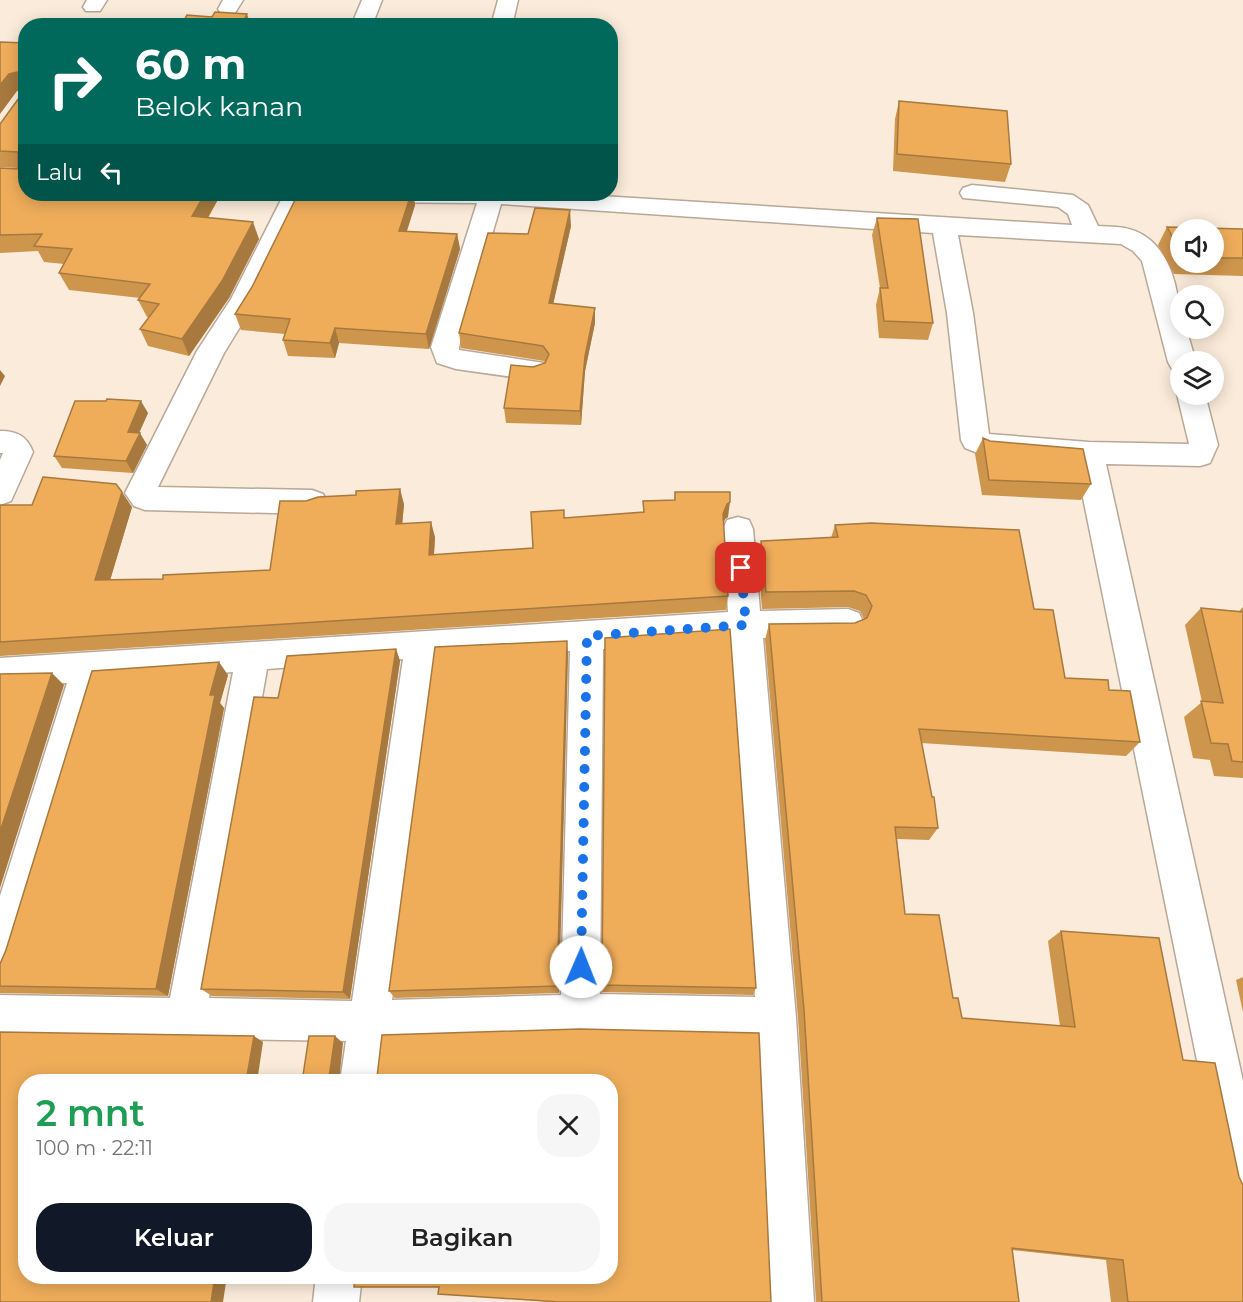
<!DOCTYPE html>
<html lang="id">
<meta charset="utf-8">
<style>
body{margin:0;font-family:Montserrat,sans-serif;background:#f6f6f6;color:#222;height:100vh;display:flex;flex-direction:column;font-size:22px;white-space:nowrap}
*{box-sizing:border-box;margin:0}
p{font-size:20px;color:#767676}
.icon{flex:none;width:33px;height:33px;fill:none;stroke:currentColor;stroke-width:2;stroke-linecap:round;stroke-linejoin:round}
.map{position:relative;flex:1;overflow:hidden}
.panel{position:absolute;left:18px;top:1074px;width:600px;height:210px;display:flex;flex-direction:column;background:#fff;border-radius:24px;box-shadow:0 3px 15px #0003}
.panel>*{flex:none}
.guide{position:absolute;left:18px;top:18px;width:600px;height:183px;border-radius:24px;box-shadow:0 3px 15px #0003;background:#00695c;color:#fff;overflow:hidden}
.fabs{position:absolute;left:1170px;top:219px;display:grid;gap:12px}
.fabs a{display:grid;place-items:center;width:54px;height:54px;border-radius:50%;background:#fff;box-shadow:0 3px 15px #0003;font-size:30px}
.pin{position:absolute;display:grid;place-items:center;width:51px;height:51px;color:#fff;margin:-26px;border-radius:12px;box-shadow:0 3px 9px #0006}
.me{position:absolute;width:66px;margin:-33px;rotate:1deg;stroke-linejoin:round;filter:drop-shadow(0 0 4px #0008)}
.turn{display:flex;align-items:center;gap:21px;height:126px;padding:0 18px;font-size:27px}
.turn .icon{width:78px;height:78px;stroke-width:2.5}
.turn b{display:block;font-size:42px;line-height:51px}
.then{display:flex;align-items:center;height:57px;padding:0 18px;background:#0003;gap:12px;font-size:22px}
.round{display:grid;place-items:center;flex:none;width:63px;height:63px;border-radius:24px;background:#f6f6f6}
.headline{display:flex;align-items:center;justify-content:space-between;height:102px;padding:0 18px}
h1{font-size:36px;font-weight:600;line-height:45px;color:#1e9e55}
.button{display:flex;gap:12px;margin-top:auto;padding:12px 18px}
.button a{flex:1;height:69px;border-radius:24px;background:#111827;color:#fff;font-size:24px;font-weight:600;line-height:69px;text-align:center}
.button a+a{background:#f6f6f6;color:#222}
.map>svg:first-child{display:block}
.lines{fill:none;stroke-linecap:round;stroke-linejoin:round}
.minor-casing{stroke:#b7a898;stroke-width:3}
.minor{fill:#fff;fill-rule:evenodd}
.wall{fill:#ce954d;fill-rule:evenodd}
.shaded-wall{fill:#a7793f}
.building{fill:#efad5a;stroke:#a7793f;stroke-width:1.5}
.route{stroke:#1a73e8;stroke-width:10;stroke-dasharray:0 18}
</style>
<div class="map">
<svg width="1243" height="1302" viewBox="0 0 1243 1302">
<rect width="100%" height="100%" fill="#fbebda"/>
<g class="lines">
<defs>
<path id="minor" d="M 87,0 L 107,0 L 100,11 L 86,11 L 83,7 Z
M 223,0 L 243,0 L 235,13 L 221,13 L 218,9 Z
M 362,0 L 382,0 L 372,26 L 351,26 Z
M 498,0 L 518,0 L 512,26 L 491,26 Z
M 972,185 L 1073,195 L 1088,205 L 1098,226 C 1110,227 1124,226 1135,231 C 1172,246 1180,293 1180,328 L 1186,328 L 1196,362 L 1180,362 L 1180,371 L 1172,369 L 1168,362 L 1142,261 L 1133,251 L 1121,244 L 958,235 L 973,313 L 989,434 L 1089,442 L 1189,444 L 1177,394 L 1180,388 L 1180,394 L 1205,394 L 1218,445 L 1210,463 L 1200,466 L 1106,464 L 1243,1081 L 1243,1201 L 1228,1194 L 1221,1179 L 1076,463 L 983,455 L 965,448 L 961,440 L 947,313 L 933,233 L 501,204 L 459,347 L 459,350 L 544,363 L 548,370 L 544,377 L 534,380 L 456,369 L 437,363 L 431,347 L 477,203 L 353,202 L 344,199 L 341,194 L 568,194 L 1072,225 L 1068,214 L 1058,207 L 963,198 L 960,193 L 963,188 Z
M 284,194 L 308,194 L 256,301 L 224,353 L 158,487 L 312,490 L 323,494 L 327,502 L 323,510 L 312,514 L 145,510 L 134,506 L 125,493 L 197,351 L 231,299 Z
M 0,431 C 17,431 27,436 33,452 L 11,501 L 0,505 L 0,460 L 3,453 L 0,453 Z
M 738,517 L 749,520 L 753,529 L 760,611 L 848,609 L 859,613 L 864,623 L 859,633 L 848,637 L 763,638 L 796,1018 L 814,1302 L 768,1302 L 757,1038 L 580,1034 L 387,1040 L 382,1082 L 340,1082 L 346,1041 L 0,1035 L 0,995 L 170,998 L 233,672 L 102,682 L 19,957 L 14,971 L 0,976 L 0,896 L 67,683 L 0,686 L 0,658 L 728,612 L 723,529 L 727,520 ZM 730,640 L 755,997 L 600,994 L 603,649 ZM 570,651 L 561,995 L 392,1000 L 437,657 ZM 403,659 L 352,1001 L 209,998 L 267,669 Z
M 316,1276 L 362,1276 L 359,1302 L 313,1302 Z"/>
</defs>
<use href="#minor" class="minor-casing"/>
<use href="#minor" class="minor"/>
</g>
<path class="wall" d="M 0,42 L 221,194 L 208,218 L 259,239 L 229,298 L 189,356 L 148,346 L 140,329 L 149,317 L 147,317 L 138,300 L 140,298 L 69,290 L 59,273 L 64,264 L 44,262 L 38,251 L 0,253 L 0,168 L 18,168 L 0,167 L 0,124 L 19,98 L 19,90 L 17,91 Z
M 899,101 L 1011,164 L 1005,182 L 893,171 L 895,119 Z
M 298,194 L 413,194 L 415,205 L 407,231 L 457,234 L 460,249 L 429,349 L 339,343 L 335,358 L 288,356 L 283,340 L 285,334 L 241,330 L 235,314 L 252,287 Z
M 877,218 L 933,323 L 928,340 L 879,338 L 876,305 L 880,288 L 872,235 Z
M 571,226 L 553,304 L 595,323 L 585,371 L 581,425 L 506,423 L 504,408 L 533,367 L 545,363 L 545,362 L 544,361 L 461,348 L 459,333 L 528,234 Z
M 1167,227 L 1243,229 L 1243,276 L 1174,274 L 1158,245 ZM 1180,230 L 1214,230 L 1214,262 L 1180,262 Z
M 148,413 L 139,433 L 147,445 L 133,473 L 62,468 L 54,456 Z
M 983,438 L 1091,484 L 1081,500 L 982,495 L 975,454 Z
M 675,492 L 728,517 L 725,519 L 723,523 L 728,596 L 726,610 L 0,656 L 0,505 L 132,507 L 110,580 L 163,579 L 270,570 L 404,504 L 402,524 L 435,537 L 434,555 L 533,548 L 564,518 L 643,512 L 643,501 L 674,500 Z
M 835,525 L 1034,609 L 1065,678 L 1109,690 L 1140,742 L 1126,756 L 921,743 L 938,828 L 929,840 L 897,839 L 905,914 L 953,998 L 962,1018 L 1060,1026 L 1048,941 L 1061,931 L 1183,1060 L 1243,1302 L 1111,1302 L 1106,1260 L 1012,1250 L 1019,1302 L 816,1302 L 798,1018 L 765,640 L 769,624 L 855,623 L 864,619 L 860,611 L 848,607 L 762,609 L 758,558 L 761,541 L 831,538 Z
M 1243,607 L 1243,778 L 1214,776 L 1210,760 L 1193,758 L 1184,717 L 1202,702 L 1185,625 L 1201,608 L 1239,611 Z
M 396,649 L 400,661 L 350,999 L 212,996 L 201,989 Z
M 568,653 L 559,993 L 395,998 L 389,991 Z
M 228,675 L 220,703 L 224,708 L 168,996 L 0,993 L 0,964 Z
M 1243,977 L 1243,1012 L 1236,980 Z
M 602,985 L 756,988 L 753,995 L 602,992 Z"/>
<path class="shaded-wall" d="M 247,14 L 251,26 L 241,26 Z
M 17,72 L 25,89 L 17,91 L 0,114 L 0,85 L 9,74 Z
M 205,194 L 221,194 L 199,233 L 192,216 Z
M 411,194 L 413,194 L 415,205 L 402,246 L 399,231 Z
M 570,210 L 571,226 L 550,318 L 549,303 Z
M 253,222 L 259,239 L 229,298 L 189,356 L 182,339 Z
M 457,234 L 460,249 L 429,349 L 426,334 Z
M 595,308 L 595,323 L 585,371 L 581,425 L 580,411 L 585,356 Z
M 335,328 L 339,343 L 335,358 L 330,343 Z
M 0,370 L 5,376 L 0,386 Z
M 141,401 L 148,413 L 135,442 L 140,433 L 147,445 L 133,473 L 126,461 L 128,432 Z
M 400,489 L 404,504 L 401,539 L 396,524 Z
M 122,492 L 132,507 L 106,594 L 95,580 Z
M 730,502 L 728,517 L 725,519 L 721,529 L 723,514 L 727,504 Z
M 431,522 L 435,537 L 433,569 L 429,555 Z
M 567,641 L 568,653 L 559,993 L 557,986 Z
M 396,649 L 400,661 L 350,999 L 343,992 Z
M 219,662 L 228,675 L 220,703 L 224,708 L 168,996 L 156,989 L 210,695 Z
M 52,673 L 64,685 L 0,888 L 0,832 Z
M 254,1036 L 263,1042 L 257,1082 L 246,1082 Z
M 335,1036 L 343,1043 L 339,1082 L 329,1078 Z
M 215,1276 L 227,1276 L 223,1302 L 211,1302 Z"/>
<path class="building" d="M 215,12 L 247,14 L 241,26 L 181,26 L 187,15 L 212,17 Z
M 0,42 L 26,43 L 26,194 L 205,194 L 192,216 L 253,222 L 222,281 L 182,339 L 140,329 L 159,304 L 138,300 L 150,284 L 59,273 L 72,249 L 34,246 L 42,234 L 0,235 L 0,168 L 18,169 L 18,152 L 0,151 L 0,124 L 19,98 L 20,74 L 17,72 L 9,74 L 0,85 Z
M 899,101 L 1007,111 L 1011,164 L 897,154 Z
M 298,194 L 411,194 L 399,231 L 457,234 L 426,334 L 335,328 L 330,343 L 283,340 L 290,319 L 235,314 L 252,287 Z
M 535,208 L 570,210 L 549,303 L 595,308 L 585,356 L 580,411 L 504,408 L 511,365 L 533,367 L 545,363 L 549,354 L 543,346 L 459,333 L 488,233 L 528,234 Z
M 877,218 L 918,219 L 933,323 L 884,321 L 880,288 L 888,288 Z
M 1167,227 L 1243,229 L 1243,258 L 1214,258 L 1214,230 L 1180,230 L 1180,250 Z
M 107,399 L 141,401 L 128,432 L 140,433 L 126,461 L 54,456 L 75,401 L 106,401 Z
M 983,438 L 990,441 L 1083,449 L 1091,484 L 989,480 Z
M 43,477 L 116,484 L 122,492 L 95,580 L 163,579 L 163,575 L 270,570 L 280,501 L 306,501 L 318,497 L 356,495 L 356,491 L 400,489 L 396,524 L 431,522 L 429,555 L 533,548 L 531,512 L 564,510 L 564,518 L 644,512 L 643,501 L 675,500 L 675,492 L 730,492 L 730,502 L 727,504 L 723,514 L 728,596 L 0,642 L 0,505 L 32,505 Z
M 871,523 L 1019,530 L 1034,609 L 1053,610 L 1065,678 L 1108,680 L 1109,690 L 1130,691 L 1140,742 L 919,729 L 932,797 L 934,797 L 938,828 L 895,827 L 905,914 L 939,915 L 953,998 L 958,998 L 962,1018 L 1075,1027 L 1061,931 L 1159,938 L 1183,1060 L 1215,1063 L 1239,1177 L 1243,1185 L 1243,1302 L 1128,1302 L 1123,1260 L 1012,1248 L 1019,1302 L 822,1302 L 804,1010 L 769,624 L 855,623 L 867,618 L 872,606 L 866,595 L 854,591 L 766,592 L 761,541 L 838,537 L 835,525 Z
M 1201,608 L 1243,612 L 1243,762 L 1232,761 L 1228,744 L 1211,743 L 1201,701 L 1223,703 Z
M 730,629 L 756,988 L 602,985 L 605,638 Z
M 567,641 L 557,986 L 389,991 L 435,647 Z
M 396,649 L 343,992 L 201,989 L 254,697 L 278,698 L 287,656 Z
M 219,662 L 210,695 L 215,695 L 156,989 L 0,986 L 0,964 L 6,950 L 92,671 Z
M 52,673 L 0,832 L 0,674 Z
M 579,1029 L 759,1033 L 771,1302 L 560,1302 L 438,1294 L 439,1287 L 354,1287 L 355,1276 L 610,1276 L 610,1082 L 302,1082 L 309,1036 L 335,1036 L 329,1078 L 374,1079 L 377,1077 L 382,1035 Z
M 0,1032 L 254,1036 L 246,1082 L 26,1082 L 26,1276 L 215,1276 L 211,1302 L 0,1302 Z"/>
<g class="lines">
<path class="route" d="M 581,967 L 587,636 L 746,625 L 741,568"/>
</g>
</svg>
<div class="fabs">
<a><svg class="icon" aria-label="sound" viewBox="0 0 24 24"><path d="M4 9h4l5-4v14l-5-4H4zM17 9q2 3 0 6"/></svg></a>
<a><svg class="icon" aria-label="search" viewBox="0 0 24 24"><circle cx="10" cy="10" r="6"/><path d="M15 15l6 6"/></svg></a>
<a><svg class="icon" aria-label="layers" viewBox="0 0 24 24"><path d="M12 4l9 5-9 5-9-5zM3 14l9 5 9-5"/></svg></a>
</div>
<div class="pin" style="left:741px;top:568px;background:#d93025"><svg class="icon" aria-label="arrive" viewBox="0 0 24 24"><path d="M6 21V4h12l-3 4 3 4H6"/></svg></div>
<svg class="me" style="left:581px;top:967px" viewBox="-20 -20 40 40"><circle r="19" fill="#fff"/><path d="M0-13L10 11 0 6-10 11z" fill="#1a73e8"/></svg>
<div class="guide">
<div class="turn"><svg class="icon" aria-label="right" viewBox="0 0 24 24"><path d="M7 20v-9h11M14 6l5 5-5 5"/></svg><div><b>60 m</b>Belok kanan</div></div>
<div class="then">Lalu<svg class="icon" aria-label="left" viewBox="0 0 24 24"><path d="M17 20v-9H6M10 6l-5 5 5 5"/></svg></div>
</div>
<section class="panel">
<div class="headline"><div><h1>2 mnt</h1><p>100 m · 22:11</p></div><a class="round"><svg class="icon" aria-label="close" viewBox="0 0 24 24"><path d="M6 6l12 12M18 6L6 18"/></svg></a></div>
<div class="button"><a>Keluar</a><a>Bagikan</a></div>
</section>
</div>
